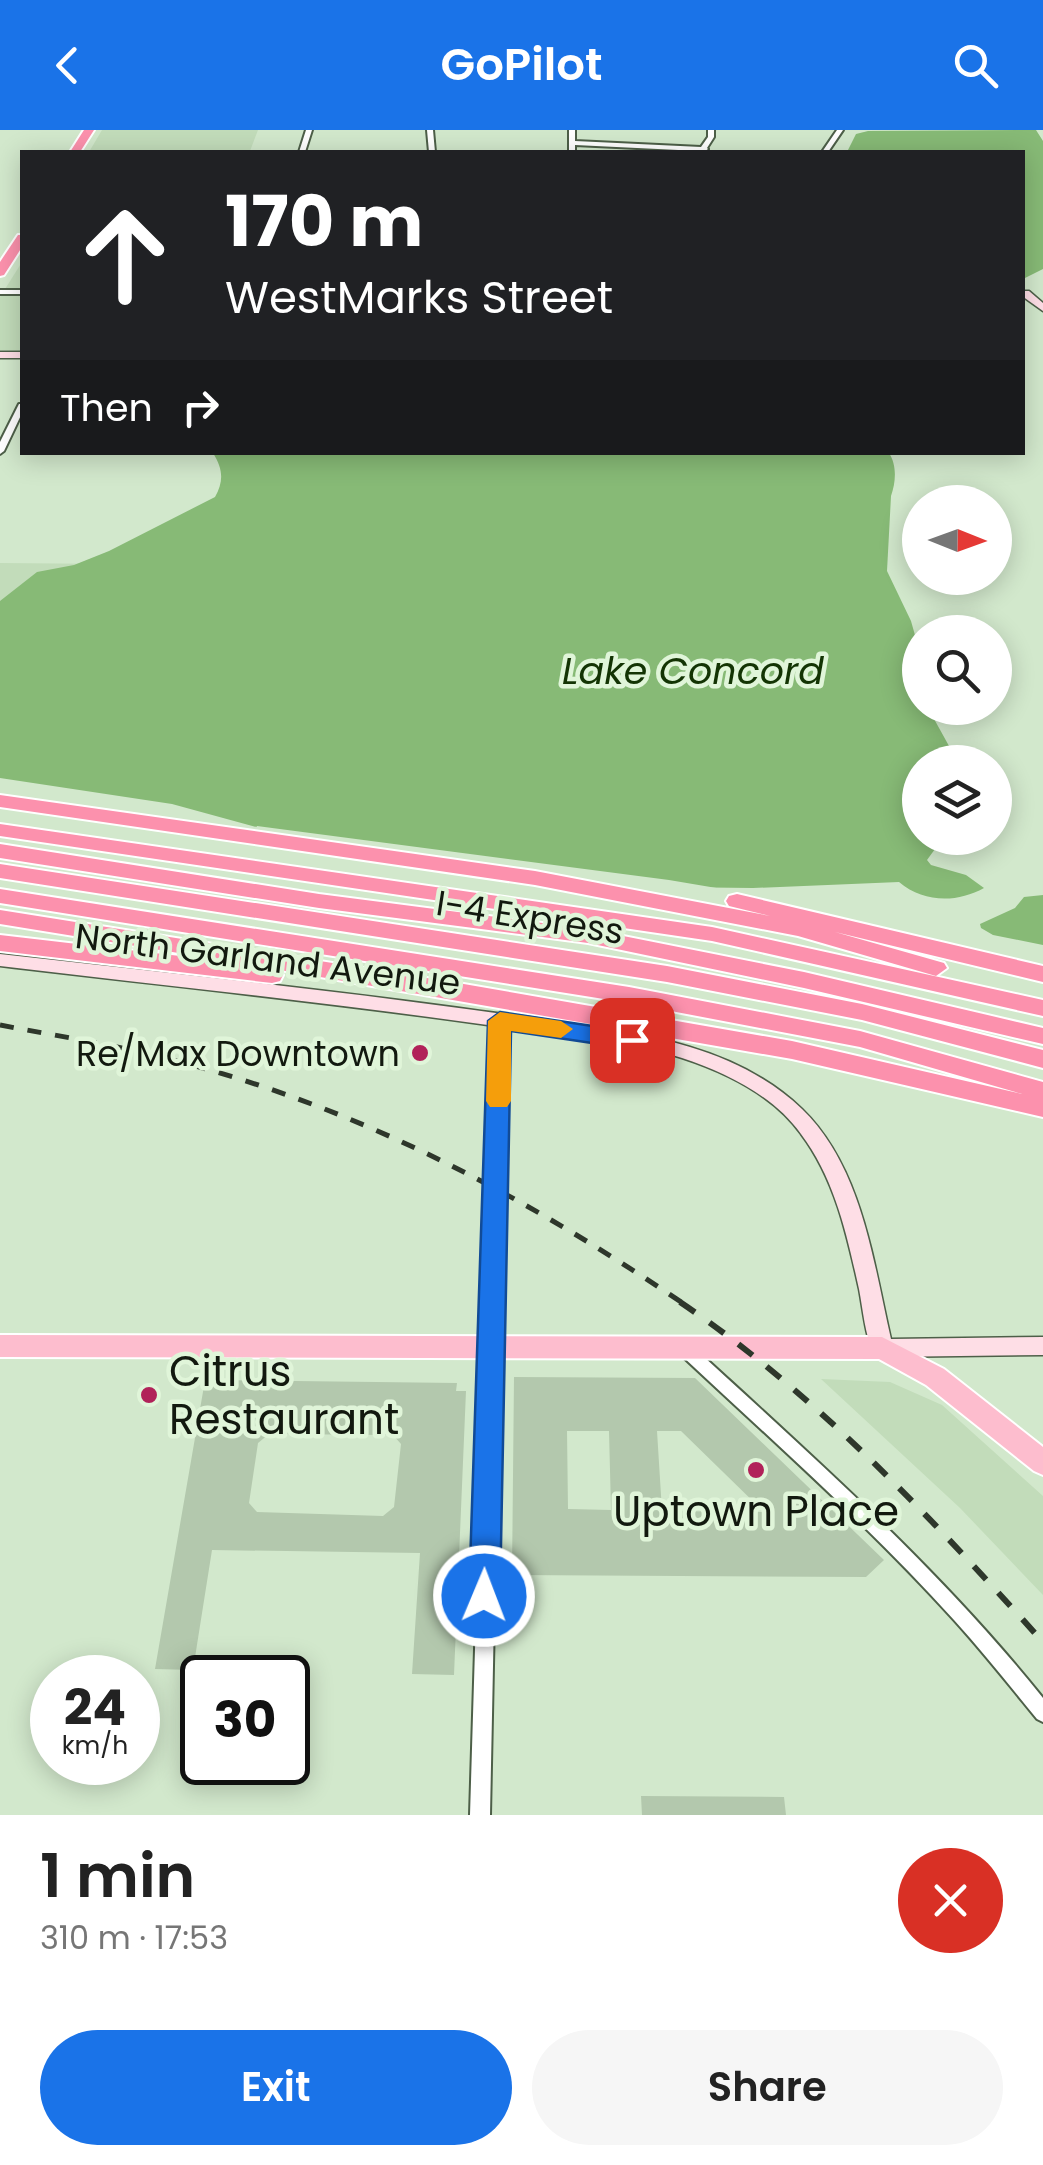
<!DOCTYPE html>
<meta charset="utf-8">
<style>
body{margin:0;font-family:Poppins,sans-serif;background:#f6f6f6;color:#222;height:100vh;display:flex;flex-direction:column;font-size:38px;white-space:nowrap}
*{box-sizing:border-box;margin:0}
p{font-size:32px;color:#767676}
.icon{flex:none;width:55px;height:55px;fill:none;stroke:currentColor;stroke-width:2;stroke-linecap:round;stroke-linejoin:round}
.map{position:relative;height:1685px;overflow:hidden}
.details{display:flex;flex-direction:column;background:#fff;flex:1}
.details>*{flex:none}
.hud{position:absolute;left:20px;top:20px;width:1005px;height:305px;border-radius:0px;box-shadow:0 5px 25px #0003;background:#202124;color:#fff;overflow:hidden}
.needle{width:65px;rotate:91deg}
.buttons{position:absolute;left:902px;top:355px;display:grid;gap:20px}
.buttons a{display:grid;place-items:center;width:110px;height:110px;border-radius:50%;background:#fff;box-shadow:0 5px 25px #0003;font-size:50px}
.speed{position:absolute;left:30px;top:1525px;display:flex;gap:20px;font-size:50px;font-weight:700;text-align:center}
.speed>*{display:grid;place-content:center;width:130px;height:130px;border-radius:50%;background:#fff;box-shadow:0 5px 25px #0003;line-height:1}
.speed small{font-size:25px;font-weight:400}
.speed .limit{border:5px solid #111;border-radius:15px;background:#fff;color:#111}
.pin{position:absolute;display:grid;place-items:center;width:85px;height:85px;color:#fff;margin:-42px;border-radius:20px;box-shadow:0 5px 15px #0006}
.me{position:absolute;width:110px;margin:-55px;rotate:1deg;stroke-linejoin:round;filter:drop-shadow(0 0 8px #0008)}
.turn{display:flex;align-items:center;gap:35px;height:210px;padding:0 40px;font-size:45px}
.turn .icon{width:130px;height:130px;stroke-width:2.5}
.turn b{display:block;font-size:70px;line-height:85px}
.then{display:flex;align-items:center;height:95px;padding:0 40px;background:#0003;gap:20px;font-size:38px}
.round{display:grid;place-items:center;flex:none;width:105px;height:105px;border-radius:52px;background:#f6f6f6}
.summary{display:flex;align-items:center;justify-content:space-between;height:170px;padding:0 40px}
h1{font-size:60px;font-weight:600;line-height:75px}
.primary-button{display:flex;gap:20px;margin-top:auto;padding:20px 40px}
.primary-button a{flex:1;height:115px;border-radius:60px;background:#1a73e8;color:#fff;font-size:40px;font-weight:600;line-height:115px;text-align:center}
.primary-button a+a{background:#f6f6f6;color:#222}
header{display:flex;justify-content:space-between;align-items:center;height:130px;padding:0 40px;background:#1a73e8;color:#fff;font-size:45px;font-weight:600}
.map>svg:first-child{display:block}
.built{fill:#c2dcba}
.water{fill:#87ba76}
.pier{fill:#d2e8cc}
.building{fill:#b3c8ad;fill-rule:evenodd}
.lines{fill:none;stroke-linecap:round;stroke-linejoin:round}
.street-casing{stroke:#4d5f48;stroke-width:4}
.secondary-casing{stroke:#4d5f48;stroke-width:3}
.primary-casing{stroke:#fff;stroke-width:4}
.highway-casing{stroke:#fff;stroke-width:4}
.street{fill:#fff;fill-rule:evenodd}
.secondary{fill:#fedee6;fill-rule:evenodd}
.primary{fill:#fdbdce;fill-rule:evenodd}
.highway{fill:#fc91ad;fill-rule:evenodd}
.rail-far1{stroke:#2e372b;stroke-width:5;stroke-dasharray:14 14;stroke-linecap:butt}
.rail{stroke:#2e372b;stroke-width:6;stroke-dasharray:18 18;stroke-linecap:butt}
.route{fill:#1a73e8;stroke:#114b97;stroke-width:2.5}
.slow{fill:#f59e0b}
.poi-dot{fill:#b12259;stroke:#e0f5d9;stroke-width:4}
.labels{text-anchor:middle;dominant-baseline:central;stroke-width:9;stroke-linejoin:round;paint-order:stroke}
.street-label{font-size:35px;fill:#12190f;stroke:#e0f5d9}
.poi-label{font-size:35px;fill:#12190f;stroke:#e0f5d9;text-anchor:end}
.water-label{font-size:38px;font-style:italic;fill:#133404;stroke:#e0f5d9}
.near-poi-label{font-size:42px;fill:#12190f;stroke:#e0f5d9;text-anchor:start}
</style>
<header><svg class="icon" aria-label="back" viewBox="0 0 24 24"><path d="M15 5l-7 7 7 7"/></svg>GoPilot<svg class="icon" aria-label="search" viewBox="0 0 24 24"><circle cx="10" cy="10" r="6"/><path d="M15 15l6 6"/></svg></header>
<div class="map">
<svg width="1043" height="1685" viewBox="0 0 1043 1685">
<rect width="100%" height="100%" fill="#d2e8cc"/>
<path class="built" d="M 102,0 L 258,0 L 250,21 L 89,22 Z
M 22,132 L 22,221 L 0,220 L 0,167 Z
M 0,433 L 117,434 L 0,475 Z
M 821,1249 L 890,1252 L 942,1275 L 1043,1366 L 1043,1465 L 960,1378 Z"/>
<path class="water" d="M 1036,0 L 1043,11 L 1043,139 L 1023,149 L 1022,22 L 847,22 L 856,4 L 868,1 Z
M 213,323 L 889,323 C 897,335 896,352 891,366 L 887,441 L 911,491 L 920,523 L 920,578 L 928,578 L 949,616 L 948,632 L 920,632 L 920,708 L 943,708 L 927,730 L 931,735 L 966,745 L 984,758 C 957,773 924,773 899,752 L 753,758 L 579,756 L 271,701 L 172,674 L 0,648 L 0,471 L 37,442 L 74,435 L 109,421 L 215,367 C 224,351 223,339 213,323 Z
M 1043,765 L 1043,815 L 993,805 L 981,798 L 980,794 L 1015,778 L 1024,767 Z"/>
<path class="pier" d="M 257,696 L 669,750 L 746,763 L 578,761 L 254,701 Z"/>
<path class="building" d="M 514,1247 L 695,1248 L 884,1430 L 866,1447 L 512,1445 ZM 567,1301 L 609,1301 L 611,1380 L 568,1379 ZM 657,1301 L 681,1301 L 764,1382 L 662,1381 Z
M 212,1250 L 457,1253 L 456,1261 L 466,1261 L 454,1545 L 412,1544 L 420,1423 L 212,1420 L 193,1540 L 155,1539 L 204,1256 L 211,1256 ZM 269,1304 L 393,1305 L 401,1314 L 394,1377 L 383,1386 L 257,1382 L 249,1373 L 258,1313 Z
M 641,1666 L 784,1667 L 786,1685 L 642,1685 Z"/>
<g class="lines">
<defs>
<path id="street" d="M 306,0 L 312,0 L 305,22 L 299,22 Z
M 427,0 L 433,0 L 435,22 L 429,22 Z
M 569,0 L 575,0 L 575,11 L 701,17 L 708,7 L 708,0 L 714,0 L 714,7 L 707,18 L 708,19 L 704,22 L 698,22 L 699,21 L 575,15 L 575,22 L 569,22 Z
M 837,0 L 843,0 L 828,22 L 822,22 Z
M 0,160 L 22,160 L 22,164 L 0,164 Z
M 19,274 L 22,274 L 22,283 L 4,321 L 0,324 L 0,312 Z
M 500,886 L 506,891 L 490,1685 L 470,1685 L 494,891 Z
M 686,1213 L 691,1215 C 814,1328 939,1438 1043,1568 L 1043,1592 L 1037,1589 C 1010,1556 983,1522 954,1490 C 869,1396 773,1311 681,1225 L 678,1220 L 681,1215 Z"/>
<path id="secondary" d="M 1022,161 L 1029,161 L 1043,173 L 1043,181 L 1022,166 Z
M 0,222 L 22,222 L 22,228 L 0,228 Z
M 0,824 C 158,842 316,858 474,880 C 546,890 620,895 690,917 C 730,929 771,949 802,979 C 862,1037 873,1131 891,1209 L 1043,1207 L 1043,1225 L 882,1227 L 874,1225 C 865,1205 863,1180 859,1159 C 847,1105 835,1049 801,1004 C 774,966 725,942 682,928 C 615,906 542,903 473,893 C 316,871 158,855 0,836 Z"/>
<path id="primary" d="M 0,1205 L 882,1207 L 944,1239 L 1043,1317 L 1043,1345 L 1034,1341 L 926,1255 L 879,1229 L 0,1227 Z"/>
<path id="highway" d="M 84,0 L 94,0 L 80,22 L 70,22 Z
M 18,105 L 22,105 L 22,117 L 4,145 L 0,146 L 0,132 Z
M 0,665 L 535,741 L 770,786 L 729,776 L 726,771 L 729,766 L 737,764 L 1043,836 L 1043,852 L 835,802 L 944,833 L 947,838 L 936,846 L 798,806 L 535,755 L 0,677 Z
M 0,694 L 712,797 L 1043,870 L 1043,886 L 712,811 L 0,706 Z
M 0,714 L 319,764 L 588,799 L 804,842 L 1043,898 L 1043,914 L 804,858 L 588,813 L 319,778 L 0,728 Z
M 0,734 L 667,836 L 862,874 L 1043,920 L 1043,938 L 862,890 L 667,852 L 0,748 Z
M 0,759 L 629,857 L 860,901 L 1043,952 L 1043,987 L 792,929 L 280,840 L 283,845 L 280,851 L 272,853 L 0,821 L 0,805 L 240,833 L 0,794 L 0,780 L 458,853 L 792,911 L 1022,964 L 860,917 L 629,873 L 0,773 Z"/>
</defs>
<use href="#street" class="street-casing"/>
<use href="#secondary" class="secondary-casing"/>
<use href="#primary" class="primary-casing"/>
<use href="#highway" class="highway-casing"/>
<use href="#street" class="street"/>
<use href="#secondary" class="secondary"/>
<use href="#primary" class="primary"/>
<use href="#highway" class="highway"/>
<path class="rail-far1" d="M 0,895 C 52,905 105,913 157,926 C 351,973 520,1063 684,1174"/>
<path class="rail" d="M 680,1172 C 818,1265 932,1389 1043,1512"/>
</g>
<path class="route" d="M 500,882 L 632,902 L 644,910 L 632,919 L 511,901 L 500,1466 L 496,1476 L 484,1481 L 473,1476 L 469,1466 L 488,891 Z"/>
<path class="slow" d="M 500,882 L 561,891 L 573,899 L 561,908 L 511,901 L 511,971 L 507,977 L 490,977 L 486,971 L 488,891 Z"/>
<g class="poi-dot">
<circle cx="420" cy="923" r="10"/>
<circle cx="149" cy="1265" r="10"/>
<circle cx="756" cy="1340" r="10"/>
</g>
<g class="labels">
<g class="street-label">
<text transform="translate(530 787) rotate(9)">I-4 Express</text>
<text transform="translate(268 829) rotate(7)">North Garland Avenue</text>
</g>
<g class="poi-label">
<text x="400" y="923">Re/Max Downtown</text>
</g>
<g class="water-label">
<text x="693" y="540">Lake Concord</text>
</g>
<g class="near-poi-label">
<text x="169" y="1241">Citrus<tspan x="169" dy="48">Restaurant</tspan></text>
<text x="756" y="1381" text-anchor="middle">Uptown Place</text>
</g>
</g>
</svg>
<div class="buttons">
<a><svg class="needle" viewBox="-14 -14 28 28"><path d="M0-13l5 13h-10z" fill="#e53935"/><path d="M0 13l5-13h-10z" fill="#767676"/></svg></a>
<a><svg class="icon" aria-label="search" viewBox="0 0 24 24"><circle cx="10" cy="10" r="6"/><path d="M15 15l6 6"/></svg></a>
<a><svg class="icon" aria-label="layers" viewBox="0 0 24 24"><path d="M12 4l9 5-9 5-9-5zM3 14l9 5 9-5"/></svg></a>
</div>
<div class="speed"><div>24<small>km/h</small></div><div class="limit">30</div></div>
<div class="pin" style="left:632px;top:910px;background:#d93025"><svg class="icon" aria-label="arrive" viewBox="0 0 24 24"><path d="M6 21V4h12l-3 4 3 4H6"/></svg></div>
<svg class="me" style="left:484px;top:1466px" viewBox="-20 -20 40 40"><circle r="17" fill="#1a73e8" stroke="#fff" stroke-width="3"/><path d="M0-11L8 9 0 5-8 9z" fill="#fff"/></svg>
<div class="hud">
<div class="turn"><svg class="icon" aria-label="ahead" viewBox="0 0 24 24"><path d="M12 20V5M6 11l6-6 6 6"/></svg><div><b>170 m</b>WestMarks Street</div></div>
<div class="then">Then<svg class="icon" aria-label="right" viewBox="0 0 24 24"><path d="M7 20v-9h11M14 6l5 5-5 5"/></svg></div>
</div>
</div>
<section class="details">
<div class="summary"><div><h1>1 min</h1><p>310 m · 17:53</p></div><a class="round" style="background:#d93025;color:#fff"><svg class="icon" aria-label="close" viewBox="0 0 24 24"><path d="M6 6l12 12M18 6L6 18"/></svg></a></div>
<div class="primary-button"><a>Exit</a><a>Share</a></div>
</section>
